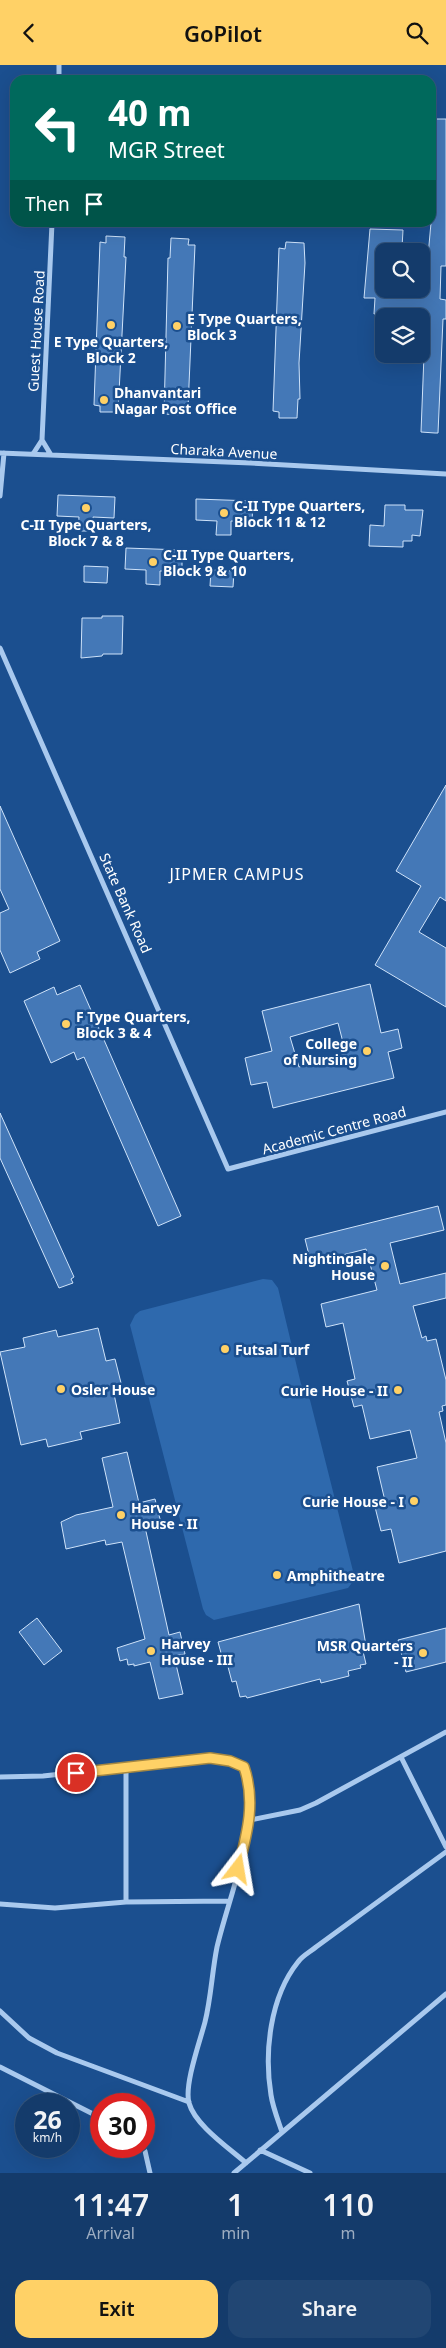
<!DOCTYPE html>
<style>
body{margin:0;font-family:"Noto Sans",sans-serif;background:#214673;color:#f1f3f6;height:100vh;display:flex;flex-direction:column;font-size:19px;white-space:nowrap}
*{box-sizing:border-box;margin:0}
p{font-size:16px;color:#9dadc1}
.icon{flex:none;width:28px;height:28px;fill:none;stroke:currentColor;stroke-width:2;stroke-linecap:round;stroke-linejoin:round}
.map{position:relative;height:2108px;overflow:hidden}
.sheet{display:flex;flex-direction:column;background:#143b6b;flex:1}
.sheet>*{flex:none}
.hud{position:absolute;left:10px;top:10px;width:426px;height:152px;border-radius:15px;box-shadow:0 5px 20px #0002,0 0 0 1px #33557e;background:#00695c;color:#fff;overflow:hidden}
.controls{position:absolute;left:375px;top:178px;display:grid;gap:10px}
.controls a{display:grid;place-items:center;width:55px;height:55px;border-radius:10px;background:#143b6b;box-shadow:0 5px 20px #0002,0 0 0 1px #33557e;font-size:25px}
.speed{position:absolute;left:15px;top:2028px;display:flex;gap:10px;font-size:25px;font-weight:700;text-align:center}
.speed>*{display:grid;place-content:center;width:65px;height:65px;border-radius:50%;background:#143b6b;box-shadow:0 5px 20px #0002,0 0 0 1px #33557e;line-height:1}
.speed small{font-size:12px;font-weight:400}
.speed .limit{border:8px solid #d22;background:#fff;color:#111}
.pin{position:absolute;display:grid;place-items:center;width:42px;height:42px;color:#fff;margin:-21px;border:2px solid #fff;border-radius:50%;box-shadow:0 1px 5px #0007}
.me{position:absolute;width:55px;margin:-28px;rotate:14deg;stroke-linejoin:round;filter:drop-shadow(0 0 4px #0008)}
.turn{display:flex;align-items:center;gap:18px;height:105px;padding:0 15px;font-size:22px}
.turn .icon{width:65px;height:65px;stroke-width:2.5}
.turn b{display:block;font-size:35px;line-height:42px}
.then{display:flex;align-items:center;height:48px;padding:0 15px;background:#0003;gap:10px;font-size:19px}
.eta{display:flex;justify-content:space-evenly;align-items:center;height:85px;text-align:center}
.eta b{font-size:30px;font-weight:600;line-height:35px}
.cta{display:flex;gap:10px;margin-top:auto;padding:10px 15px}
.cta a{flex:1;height:58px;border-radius:15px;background:#ffd166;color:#111;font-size:20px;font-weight:600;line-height:58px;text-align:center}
.cta a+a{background:#214673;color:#f1f3f6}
header{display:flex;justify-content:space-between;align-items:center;height:65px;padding:0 15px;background:#ffd166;color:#111;font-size:22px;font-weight:600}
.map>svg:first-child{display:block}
.green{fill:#2e69ad}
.building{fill:#4478b7;stroke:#cfe3fa;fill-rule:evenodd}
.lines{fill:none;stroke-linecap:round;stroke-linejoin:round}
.minor{stroke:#a9c9ee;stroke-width:5}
.route-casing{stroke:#a68842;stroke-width:12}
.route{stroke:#ffd166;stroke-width:9}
.poi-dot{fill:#ffd166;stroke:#1b4f8f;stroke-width:2}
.labels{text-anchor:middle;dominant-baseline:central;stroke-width:5;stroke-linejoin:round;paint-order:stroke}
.poi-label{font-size:14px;font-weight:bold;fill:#fff;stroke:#1b4f8f;text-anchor:start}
.street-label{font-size:14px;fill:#fff;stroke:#1b4f8f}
.quarter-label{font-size:16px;letter-spacing:1px;fill:#fff;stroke:#1b4f8f}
</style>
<header><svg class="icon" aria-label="back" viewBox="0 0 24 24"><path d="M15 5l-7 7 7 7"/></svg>GoPilot<svg class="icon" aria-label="search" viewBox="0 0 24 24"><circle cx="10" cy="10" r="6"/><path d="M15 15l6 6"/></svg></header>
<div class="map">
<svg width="446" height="2108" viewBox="0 0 446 2108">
<rect width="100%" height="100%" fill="#1b4f8f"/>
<path class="green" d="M 263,1214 L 272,1215 L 278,1223 L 301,1319 L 310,1335 L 355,1514 L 348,1523 L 214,1555 L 206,1550 L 203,1544 L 130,1260 L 135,1250 L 140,1246 Z"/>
<path class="building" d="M 435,54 L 446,54 L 446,201 L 441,201 L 440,234 L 446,235 L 446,254 L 443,254 L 438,368 L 435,368 L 421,367 L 425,264 L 423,263 L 423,251 L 374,249 L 375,233 L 364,233 L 370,164 L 403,165 L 402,183 L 394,181 L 394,186 L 384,186 L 384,224 L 421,224 L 421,191 L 428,191 L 431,158 Z
M 106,171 L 125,172 L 124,192 L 126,192 L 118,347 L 100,347 L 100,341 L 94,340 L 100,177 L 106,178 Z
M 171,173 L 189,174 L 188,180 L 195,180 L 188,343 L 182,343 L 182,350 L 164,349 L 168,193 L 170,193 Z
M 286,177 L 304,178 L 305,198 L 299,298 L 300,334 L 298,334 L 297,353 L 279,353 L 279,347 L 273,346 L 279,183 L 285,184 Z
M 58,430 L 115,432 L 114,453 L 93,452 L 93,466 L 78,466 L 79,452 L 57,451 Z
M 196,434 L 253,436 L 252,457 L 231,456 L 231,470 L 216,470 L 217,456 L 196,455 Z
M 385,440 L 405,440 L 405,445 L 423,445 L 420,471 L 412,470 L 412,476 L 403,476 L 403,482 L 369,481 L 370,460 L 384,461 Z
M 126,483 L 182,485 L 182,506 L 160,506 L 160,520 L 146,519 L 146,505 L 125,504 Z
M 84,501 L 108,502 L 107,518 L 84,517 Z
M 211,505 L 234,506 L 233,522 L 210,521 Z
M 102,551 L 123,551 L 122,589 L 103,589 L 102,591 L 81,593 L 82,553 L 102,553 Z
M 446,720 L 446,836 L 440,832 L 419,867 L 446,883 L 446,942 L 375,900 L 421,821 L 396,806 Z
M 0,741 L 60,876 L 37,887 L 40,894 L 10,908 L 0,885 L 0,848 L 9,844 L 0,824 Z
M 370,919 L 381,968 L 398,964 L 402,983 L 388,987 L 394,1013 L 273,1043 L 267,1017 L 251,1020 L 245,993 L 272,986 L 262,946 ZM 338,958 L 346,989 L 299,1002 L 290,972 Z
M 80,920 L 181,1151 L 158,1161 L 84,992 L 77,995 L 74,987 L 51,998 L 24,936 L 54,922 L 57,930 Z
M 0,1048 L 74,1212 L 71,1214 L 73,1218 L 59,1223 L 0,1093 Z
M 438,1141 L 444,1165 L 390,1178 L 400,1219 L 446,1208 L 446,1233 L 413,1241 L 422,1273 L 426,1271 L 427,1276 L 436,1274 L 446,1315 L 446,1340 L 442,1341 L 443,1346 L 439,1347 L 446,1378 L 446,1486 L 399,1498 L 391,1464 L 381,1466 L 374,1438 L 385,1436 L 377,1402 L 417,1393 L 410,1365 L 370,1374 L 362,1340 L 354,1342 L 347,1316 L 355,1314 L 343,1258 L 326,1262 L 321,1239 L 377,1225 L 366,1184 L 311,1198 L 305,1174 Z
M 98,1263 L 106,1296 L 115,1294 L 122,1322 L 113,1324 L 120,1358 L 80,1367 L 82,1374 L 48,1382 L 46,1374 L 21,1380 L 0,1287 L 25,1282 L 23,1273 L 56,1265 L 58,1272 Z
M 127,1387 L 139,1438 L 155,1434 L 161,1458 L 145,1462 L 169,1570 L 180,1567 L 185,1589 L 174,1591 L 183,1629 L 159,1634 L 150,1597 L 134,1601 L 134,1599 L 128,1600 L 127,1594 L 120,1596 L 117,1583 L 145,1574 L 122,1477 L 106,1480 L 105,1475 L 66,1484 L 61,1457 L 76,1450 L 113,1442 L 102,1393 Z
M 359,1539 L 366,1581 L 362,1582 L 366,1599 L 360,1600 L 361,1603 L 348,1606 L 349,1611 L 321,1618 L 320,1614 L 247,1633 L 246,1631 L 240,1632 L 236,1616 L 232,1617 L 227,1598 L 224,1599 L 218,1577 Z
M 37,1553 L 62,1586 L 44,1600 L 19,1567 Z
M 446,1563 L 446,1597 L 406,1607 L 398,1575 Z"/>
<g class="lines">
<path class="minor" d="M 59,15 L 59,0
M 42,375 L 52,158
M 0,388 L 251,398 L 446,409
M 33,389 L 42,375 L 51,390
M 0,431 L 4,388
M 0,583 L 228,1104 L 446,1047
M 401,1692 L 446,1782
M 126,1703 L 126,1837
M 0,1712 L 43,1711 L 210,1693 L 230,1696 L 245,1701 C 262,1756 230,1827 217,1882 C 212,1907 211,1933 205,1957 C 200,1976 184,2020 189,2038 C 195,2060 229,2083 246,2098
M 250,1755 L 300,1745 L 316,1738 L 446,1667
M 0,1839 L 55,1843 L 126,1837 L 229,1836
M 0,1946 L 29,1973 L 57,1988 L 189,2037
M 0,2002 L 101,2053
M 282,2067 C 278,2055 273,2043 271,2030 C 264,1987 270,1932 298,1897 C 302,1891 310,1887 316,1882 L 446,1787
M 141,2081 L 145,2086 L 150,2108
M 260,2085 L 310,2108
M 234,2108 L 446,1929"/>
</g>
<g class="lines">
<defs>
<path id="route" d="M 76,1708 L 210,1693 L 230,1696 L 244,1702 C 256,1737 247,1769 238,1804"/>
</defs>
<use href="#route" class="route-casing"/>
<use href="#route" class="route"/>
</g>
<g class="poi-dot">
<circle cx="111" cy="260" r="5"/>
<circle cx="177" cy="261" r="5"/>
<circle cx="104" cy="335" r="5"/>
<circle cx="86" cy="443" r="5"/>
<circle cx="224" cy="448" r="5"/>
<circle cx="153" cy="497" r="5"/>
<circle cx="66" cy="959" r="5"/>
<circle cx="367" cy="986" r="5"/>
<circle cx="385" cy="1201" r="5"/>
<circle cx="225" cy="1284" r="5"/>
<circle cx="61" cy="1324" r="5"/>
<circle cx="398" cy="1325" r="5"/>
<circle cx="414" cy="1436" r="5"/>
<circle cx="121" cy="1450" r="5"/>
<circle cx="277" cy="1510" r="5"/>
<circle cx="151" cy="1586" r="5"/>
<circle cx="423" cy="1588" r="5"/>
</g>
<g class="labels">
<g class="poi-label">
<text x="187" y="253">E Type Quarters,<tspan x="187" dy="16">Block 3</tspan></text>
<text x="111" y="276" text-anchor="middle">E Type Quarters,<tspan x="111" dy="16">Block 2</tspan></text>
<text x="114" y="327">Dhanvantari<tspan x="114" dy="16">Nagar Post Office</tspan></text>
<text x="234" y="440">C-II Type Quarters,<tspan x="234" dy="16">Block 11 &amp; 12</tspan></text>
<text x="86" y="459" text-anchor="middle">C-II Type Quarters,<tspan x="86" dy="16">Block 7 &amp; 8</tspan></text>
<text x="163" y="489">C-II Type Quarters,<tspan x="163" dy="16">Block 9 &amp; 10</tspan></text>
<text x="76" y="951">F Type Quarters,<tspan x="76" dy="16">Block 3 &amp; 4</tspan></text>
<text x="357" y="978" text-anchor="end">College<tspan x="357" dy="16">of Nursing</tspan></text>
<text x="375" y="1193" text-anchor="end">Nightingale<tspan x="375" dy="16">House</tspan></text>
<text x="235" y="1284">Futsal Turf</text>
<text x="71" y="1324">Osler House</text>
<text x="388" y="1325" text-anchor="end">Curie House - II</text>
<text x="404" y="1436" text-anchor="end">Curie House - I</text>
<text x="131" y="1442">Harvey<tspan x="131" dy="16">House - II</tspan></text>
<text x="287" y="1510">Amphitheatre</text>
<text x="161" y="1578">Harvey<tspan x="161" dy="16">House - III</tspan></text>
<text x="413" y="1580" text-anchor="end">MSR Quarters<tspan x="413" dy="16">- II</tspan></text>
</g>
<g class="street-label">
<text transform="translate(36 266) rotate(-87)">Guest House Road</text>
<text transform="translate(224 386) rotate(3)">Charaka Avenue</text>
<text transform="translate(126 838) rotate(66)">State Bank Road</text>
<text transform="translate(334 1065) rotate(-15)">Academic Centre Road</text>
</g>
<g class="quarter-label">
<text x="237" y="809">JIPMER CAMPUS</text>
</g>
</g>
</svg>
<div class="controls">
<a><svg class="icon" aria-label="search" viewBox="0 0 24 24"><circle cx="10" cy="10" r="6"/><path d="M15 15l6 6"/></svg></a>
<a><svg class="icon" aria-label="layers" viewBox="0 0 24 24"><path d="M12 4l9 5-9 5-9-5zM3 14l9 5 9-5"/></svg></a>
</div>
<div class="speed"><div>26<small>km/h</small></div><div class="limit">30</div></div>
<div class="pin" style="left:76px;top:1708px;background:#d93025"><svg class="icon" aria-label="arrive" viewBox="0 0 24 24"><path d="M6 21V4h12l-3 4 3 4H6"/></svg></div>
<svg class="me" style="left:238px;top:1804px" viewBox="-20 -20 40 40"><path d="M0-17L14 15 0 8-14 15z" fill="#ffd166" stroke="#fff" stroke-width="4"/></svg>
<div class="hud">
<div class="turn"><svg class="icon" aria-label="left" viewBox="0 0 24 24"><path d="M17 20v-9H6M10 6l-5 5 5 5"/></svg><div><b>40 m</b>MGR Street</div></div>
<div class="then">Then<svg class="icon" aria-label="arrive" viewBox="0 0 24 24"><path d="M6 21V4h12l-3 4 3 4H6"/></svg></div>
</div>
</div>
<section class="sheet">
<div class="eta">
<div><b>11:47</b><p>Arrival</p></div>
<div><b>1</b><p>min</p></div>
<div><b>110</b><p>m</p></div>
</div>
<div class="cta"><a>Exit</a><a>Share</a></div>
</section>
